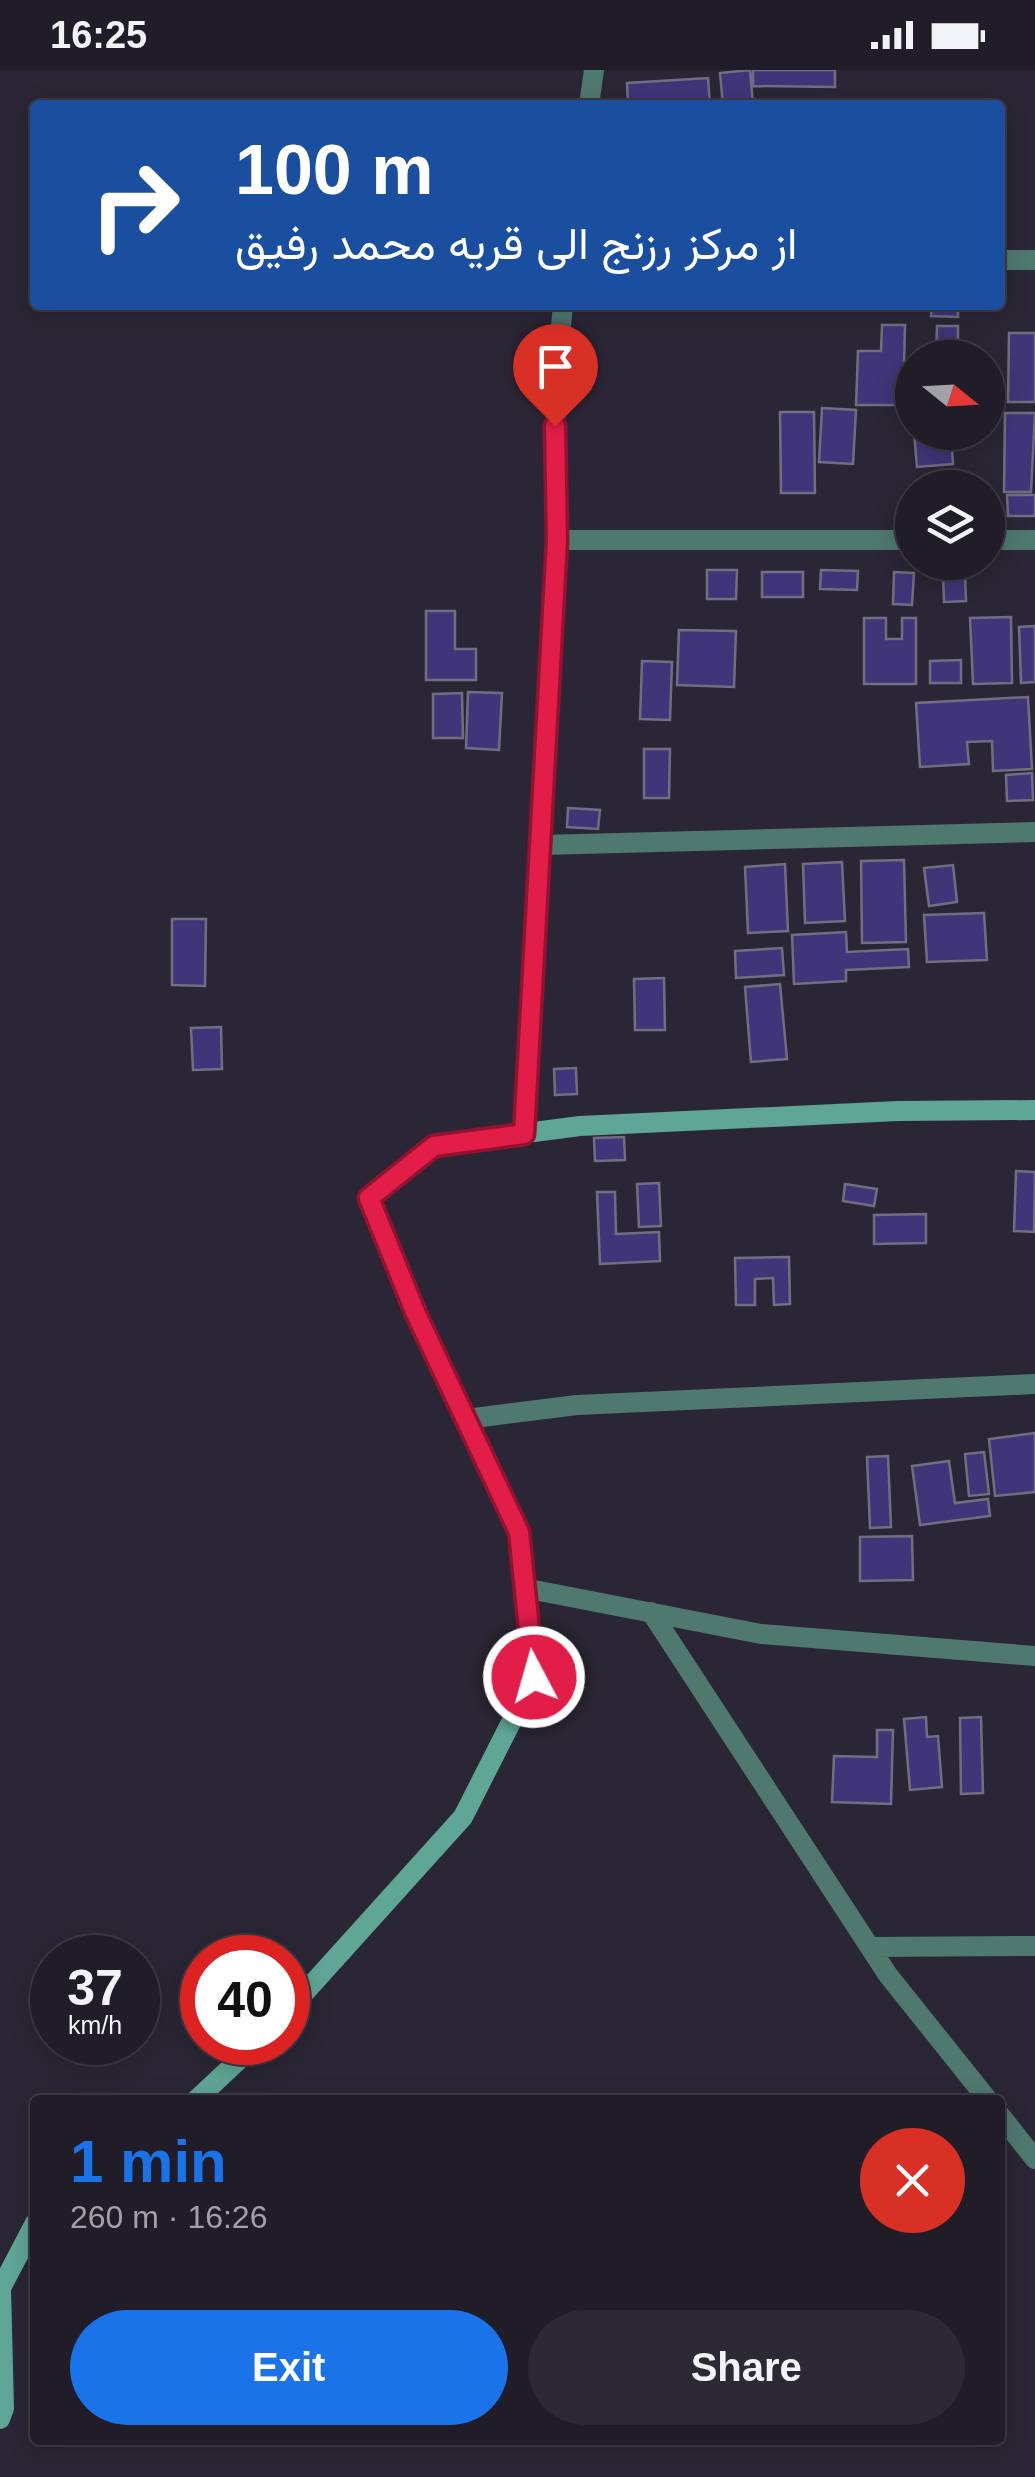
<!DOCTYPE html>
<meta charset="utf-8">
<style>
body{margin:0;font-family:Arial,Vazirmatn,sans-serif;background:#2d2934;color:#f1f3f6;height:100vh;display:flex;flex-direction:column;font-size:38px;white-space:nowrap}
*{box-sizing:border-box;margin:0}
p{font-size:32px;color:#a2a1a8}
.icon{flex:none;width:55px;height:55px;fill:none;stroke:currentColor;stroke-width:2;stroke-linecap:round;stroke-linejoin:round}
.map{position:relative;flex:1;overflow:hidden}
.side{position:absolute;left:30px;top:2025px;width:975px;height:350px;display:flex;flex-direction:column;background:#201c28;border-radius:10px;box-shadow:0 5px 25px #0003,0 0 0 2px #3d3a45}
.side>*{flex:none}
.hud{position:absolute;left:30px;top:30px;width:975px;height:210px;border-radius:10px;box-shadow:0 5px 25px #0003,0 0 0 2px #3d3a45;background:#1a4fa0;color:#fff;overflow:hidden}
.needle{width:65px;rotate:108deg}
.fabs{position:absolute;left:895px;top:270px;display:grid;gap:20px}
.fabs a{display:grid;place-items:center;width:110px;height:110px;border-radius:50%;background:#201c28;box-shadow:0 5px 25px #0003,0 0 0 2px #3d3a45;font-size:50px}
.speed{position:absolute;left:30px;top:1865px;display:flex;gap:20px;font-size:50px;font-weight:700;text-align:center}
.speed>*{display:grid;place-content:center;width:130px;height:130px;border-radius:50%;background:#201c28;box-shadow:0 5px 25px #0003,0 0 0 2px #3d3a45;line-height:1}
.speed small{font-size:25px;font-weight:400}
.speed .limit{border:15px solid #d22;background:#fff;color:#111}
.pin{position:absolute;display:grid;place-items:center;width:85px;height:85px;color:#fff;margin:-102px -42px;border-radius:50% 50% 50% 0;rotate:-45deg;box-shadow:0 0 10px #0007}
.pin .icon{rotate:45deg}
.me{position:absolute;width:110px;margin:-55px;rotate:354deg;stroke-linejoin:round;filter:drop-shadow(0 0 8px #0008)}
.turn{display:flex;align-items:center;gap:35px;height:210px;padding:0 40px;font-size:45px}
.turn .icon{width:130px;height:130px;stroke-width:2.5}
.turn b{display:block;font-size:70px;line-height:85px}
.round{display:grid;place-items:center;flex:none;width:105px;height:105px;border-radius:52px;background:#2d2934}
.overview{display:flex;align-items:center;justify-content:space-between;height:170px;padding:0 40px}
h1{font-size:60px;font-weight:700;line-height:75px;color:#1a73e8}
.action{display:flex;gap:20px;margin-top:auto;padding:20px 40px}
.action a{flex:1;height:115px;border-radius:60px;background:#1a73e8;color:#fff;font-size:40px;font-weight:700;line-height:115px;text-align:center}
.action a+a{background:#2d2934;color:#f1f3f6}
.status{display:flex;justify-content:space-between;align-items:center;height:70px;padding:0 50px;background:#201c28;direction:ltr}
.status svg{height:28px;fill:currentColor}
.map>svg:first-child{display:block}
.building{fill:#403578;stroke:#706f81;stroke-width:2.5}
.lines{fill:none;stroke-linecap:round;stroke-linejoin:round}
.street{stroke:#4f796f;stroke-width:20}
.secondary{stroke:#60a696;stroke-width:20}
.route-casing{stroke:#92132f;stroke-width:25}
.route{stroke:#e11d48;stroke-width:18}
</style>
<div class="status"><b>16:25</b><svg viewBox="0 0 49 12"><path d="M0 12V9h3v3zM5 12V6h3v6zM10 12V3h3v9zM15 12V0h3v12zM26 1h20v11H26zM47 4h2v5h-2z"/></svg></div>
<div class="map">
<svg width="1035" height="2407" viewBox="0 0 1035 2407">
<rect width="100%" height="100%" fill="#2b2635"/>
<path class="building" d="M 750,0 L 753,35 L 723,35 L 720,3 Z
M 753,0 L 835,0 L 835,17 L 753,16 Z
M 708,8 L 710,35 L 628,35 L 627,13 Z
M 932,235 L 958,235 L 958,247 L 931,246 Z
M 882,255 L 905,255 L 903,335 L 856,335 L 858,281 L 881,281 Z
M 937,256 L 958,256 L 958,288 L 936,288 Z
M 1009,263 L 1035,263 L 1035,332 L 1008,332 Z
M 822,338 L 856,340 L 853,394 L 819,392 Z
M 780,342 L 814,342 L 815,423 L 781,423 Z
M 1005,343 L 1035,343 L 1031,422 L 1004,422 Z
M 914,362 L 951,362 L 953,394 L 917,397 Z
M 1007,425 L 1035,425 L 1035,446 L 1008,446 Z
M 707,500 L 737,500 L 736,529 L 707,529 Z
M 821,500 L 858,501 L 857,520 L 820,519 Z
M 762,502 L 803,502 L 803,527 L 762,527 Z
M 894,502 L 914,503 L 912,535 L 893,534 Z
M 965,502 L 966,531 L 944,532 L 943,503 Z
M 426,541 L 455,541 L 455,579 L 476,579 L 476,610 L 426,610 Z
M 1011,547 L 1012,613 L 973,614 L 970,548 Z
M 864,548 L 886,548 L 886,569 L 902,569 L 902,548 L 916,548 L 916,614 L 864,614 Z
M 1035,556 L 1035,612 L 1021,613 L 1019,557 Z
M 679,560 L 736,561 L 734,617 L 677,615 Z
M 961,590 L 961,613 L 930,613 L 930,591 Z
M 642,591 L 672,592 L 670,650 L 640,649 Z
M 468,622 L 502,623 L 499,680 L 466,678 Z
M 462,623 L 463,668 L 433,668 L 433,624 Z
M 1028,627 L 1032,699 L 993,701 L 992,671 L 967,672 L 969,694 L 920,697 L 916,633 Z
M 644,679 L 670,679 L 669,728 L 644,728 Z
M 1032,703 L 1033,730 L 1007,731 L 1006,705 Z
M 568,738 L 600,740 L 598,759 L 567,757 Z
M 904,790 L 906,872 L 862,873 L 861,791 Z
M 842,792 L 845,851 L 805,853 L 803,794 Z
M 785,794 L 788,861 L 748,863 L 745,797 Z
M 953,795 L 957,832 L 929,836 L 924,798 Z
M 984,843 L 987,890 L 927,892 L 924,845 Z
M 172,849 L 206,849 L 205,916 L 172,915 Z
M 846,862 L 847,882 L 908,879 L 909,897 L 846,900 L 846,911 L 794,914 L 792,865 Z
M 782,878 L 784,905 L 736,908 L 735,881 Z
M 664,908 L 665,960 L 635,960 L 634,909 Z
M 780,914 L 787,989 L 751,992 L 745,917 Z
M 221,957 L 222,999 L 193,1000 L 191,958 Z
M 576,998 L 577,1024 L 555,1025 L 554,999 Z
M 624,1067 L 625,1090 L 595,1091 L 594,1068 Z
M 1016,1101 L 1035,1102 L 1034,1162 L 1014,1161 Z
M 659,1113 L 661,1156 L 639,1157 L 637,1114 Z
M 845,1114 L 877,1119 L 874,1136 L 843,1131 Z
M 597,1122 L 615,1122 L 616,1164 L 659,1162 L 660,1191 L 600,1194 Z
M 926,1144 L 926,1173 L 874,1174 L 874,1145 Z
M 789,1187 L 790,1234 L 774,1235 L 773,1208 L 755,1209 L 755,1235 L 736,1235 L 735,1188 Z
M 1035,1363 L 1035,1422 L 995,1426 L 989,1369 Z
M 984,1382 L 989,1424 L 969,1426 L 965,1384 Z
M 888,1386 L 891,1457 L 870,1458 L 867,1387 Z
M 949,1391 L 955,1433 L 988,1429 L 990,1446 L 920,1455 L 912,1396 Z
M 912,1466 L 913,1510 L 860,1511 L 860,1467 Z
M 926,1647 L 927,1667 L 938,1666 L 942,1717 L 910,1720 L 904,1649 Z
M 981,1647 L 983,1723 L 961,1724 L 960,1648 Z
M 877,1660 L 893,1660 L 891,1734 L 832,1732 L 834,1686 L 877,1687 Z"/>
<g class="lines">
<path class="street" d="M 589,35 L 594,0
M 1000,190 L 1035,190
M 557,470 L 912,470
M 988,470 L 1035,470
M 541,775 L 1035,762
M 524,1064 L 557,470 L 555,317 L 563,235
M 466,1349 L 577,1335 L 1035,1314
M 524,1518 L 761,1564 L 1035,1586
M 651,1542 L 888,1905 L 988,2030
M 870,1877 L 1035,1876
M 1000,2045 L 1035,2089"/>
<path class="secondary" d="M 288,1941 L 463,1747 L 534,1607 L 519,1462 L 416,1244 L 369,1128 L 434,1075 L 580,1056 L 898,1041 L 1035,1040
M 196,2030 L 258,1972
M 0,2349 L 4,2338 L 1,2218 L 35,2153"/>
</g>
<g class="lines">
<defs>
<path id="route" d="M 534,1607 L 519,1462 L 416,1244 L 369,1128 L 434,1076 L 524,1064 L 557,470 L 555,356"/>
</defs>
<use href="#route" class="route-casing"/>
<use href="#route" class="route"/>
</g>
</svg>
<div class="fabs">
<a><svg class="needle" viewBox="-14 -14 28 28"><path d="M0-13l5 13h-10z" fill="#e53935"/><path d="M0 13l5-13h-10z" fill="#a2a1a8"/></svg></a>
<a><svg class="icon" aria-label="layers" viewBox="0 0 24 24"><path d="M12 4l9 5-9 5-9-5zM3 14l9 5 9-5"/></svg></a>
</div>
<div class="speed"><div>37<small>km/h</small></div><div class="limit">40</div></div>
<div class="pin" style="left:555px;top:356px;background:#d93025"><svg class="icon" aria-label="arrive" viewBox="0 0 24 24"><path d="M6 21V4h12l-3 4 3 4H6"/></svg></div>
<svg class="me" style="left:534px;top:1607px" viewBox="-20 -20 40 40"><circle r="17" fill="#e11d48" stroke="#fff" stroke-width="3"/><path d="M0-11L8 9 0 5-8 9z" fill="#fff"/></svg>
<div class="hud">
<div class="turn"><svg class="icon" aria-label="right" viewBox="0 0 24 24"><path d="M7 20v-9h11M14 6l5 5-5 5"/></svg><div><b>100 m</b>از مرکز رزنج الی قریه محمد رفیق</div></div>
</div>
<section class="side">
<div class="overview"><div><h1>1 min</h1><p>260 m · 16:26</p></div><a class="round" style="background:#d93025;color:#fff"><svg class="icon" aria-label="close" viewBox="0 0 24 24"><path d="M6 6l12 12M18 6L6 18"/></svg></a></div>
<div class="action"><a>Exit</a><a>Share</a></div>
</section>
</div>
